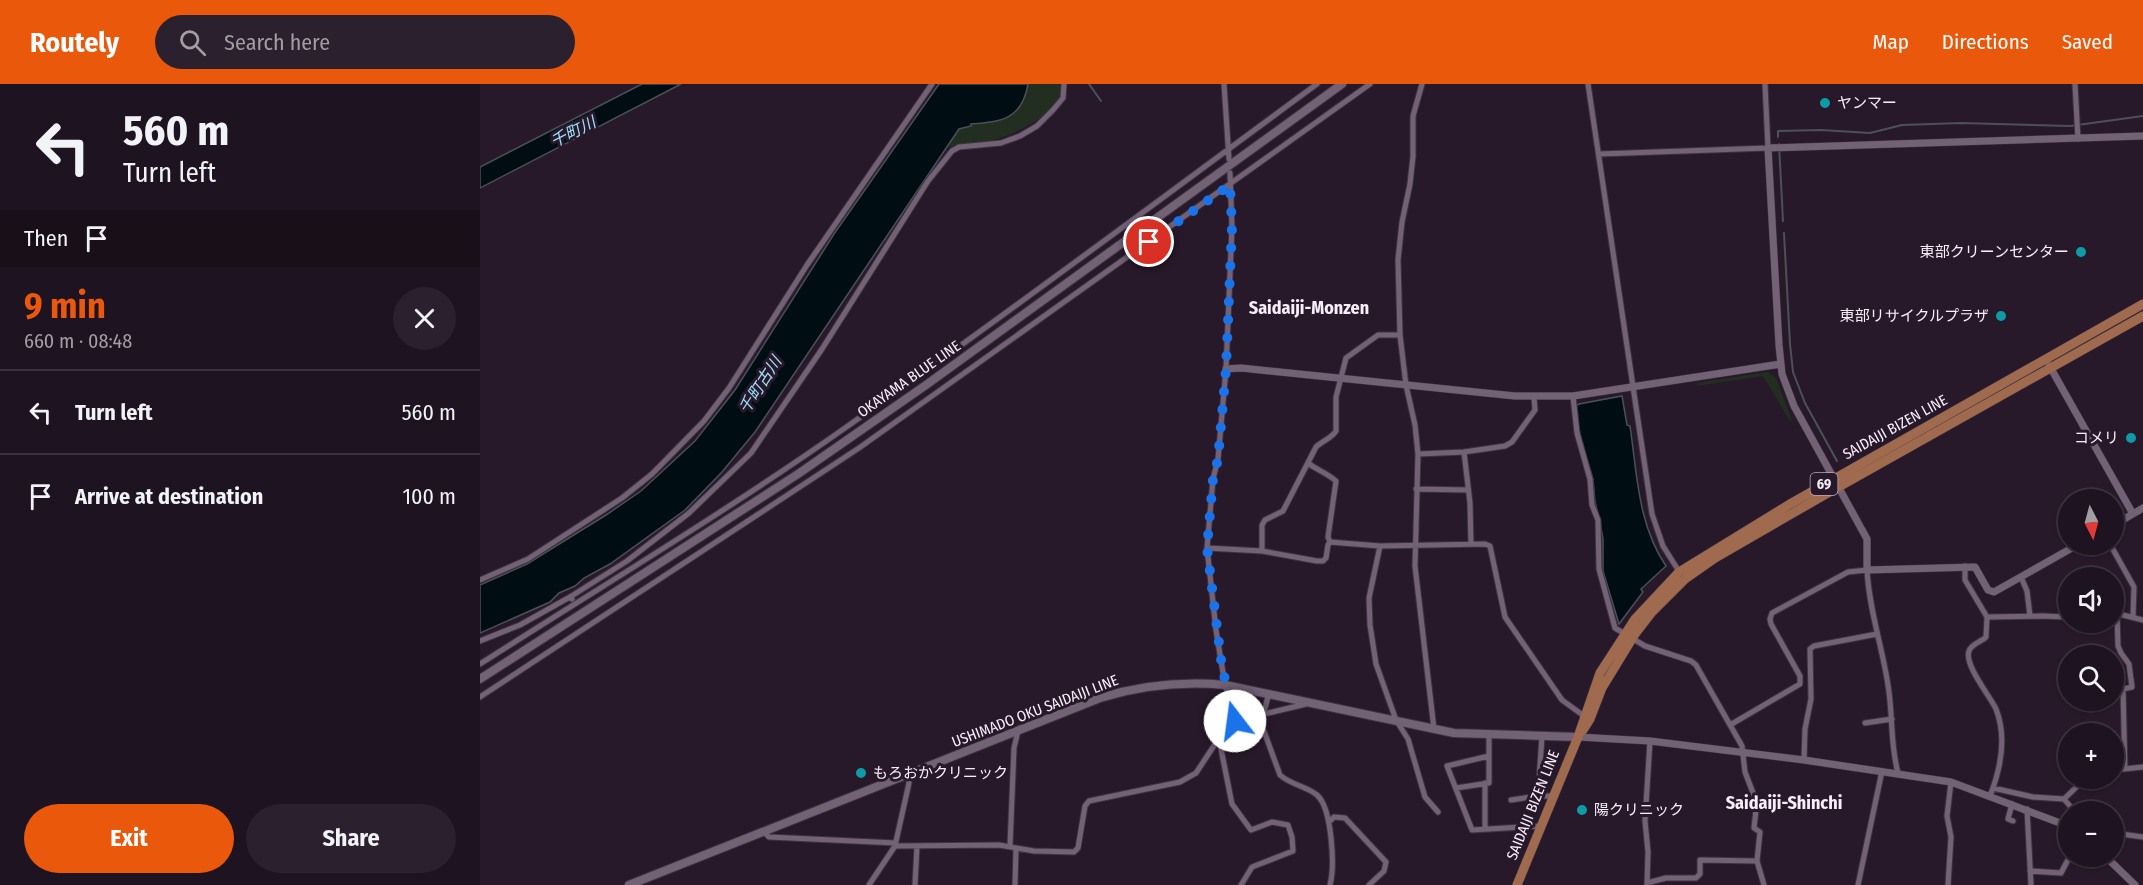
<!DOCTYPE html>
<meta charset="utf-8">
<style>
body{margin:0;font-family:"Fira Sans Condensed","Noto Sans JP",sans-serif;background:#2b202d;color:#f1f3f6;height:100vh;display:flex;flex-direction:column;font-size:22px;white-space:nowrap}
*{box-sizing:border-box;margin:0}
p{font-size:20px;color:#a19ea5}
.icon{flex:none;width:33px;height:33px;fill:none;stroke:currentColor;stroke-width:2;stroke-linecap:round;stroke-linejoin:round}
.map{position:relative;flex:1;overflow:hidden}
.details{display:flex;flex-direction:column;background:#1e1320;width:480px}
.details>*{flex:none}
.top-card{background:#1e1320;color:#f1f3f6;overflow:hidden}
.needle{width:39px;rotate:174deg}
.buttons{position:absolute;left:1578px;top:405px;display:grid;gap:12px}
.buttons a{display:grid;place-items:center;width:66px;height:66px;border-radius:50%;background:#1e1320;box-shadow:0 2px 4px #0004,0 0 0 2px #3c323e;font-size:30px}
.pin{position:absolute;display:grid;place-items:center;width:51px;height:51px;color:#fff;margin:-26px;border:3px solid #fff;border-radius:50%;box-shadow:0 2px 6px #0007}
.me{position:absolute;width:66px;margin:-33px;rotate:345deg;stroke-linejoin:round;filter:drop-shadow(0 0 4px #0008)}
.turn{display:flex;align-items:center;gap:21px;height:126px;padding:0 24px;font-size:27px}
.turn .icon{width:78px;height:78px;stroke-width:2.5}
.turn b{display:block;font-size:42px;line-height:51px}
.then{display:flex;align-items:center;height:57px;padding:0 24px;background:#0003;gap:12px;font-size:22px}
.round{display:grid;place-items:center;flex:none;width:63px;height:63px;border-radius:32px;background:#2b202d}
.head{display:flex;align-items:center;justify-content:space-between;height:102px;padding:0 24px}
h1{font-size:36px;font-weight:700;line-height:45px;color:#ea580c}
.button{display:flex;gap:12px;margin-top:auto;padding:12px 24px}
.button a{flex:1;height:69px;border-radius:36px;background:#ea580c;color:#fff;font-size:24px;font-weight:700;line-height:69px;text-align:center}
.button a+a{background:#2b202d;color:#f1f3f6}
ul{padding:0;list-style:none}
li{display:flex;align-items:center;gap:18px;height:84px;padding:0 24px;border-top:2px solid #3c323e}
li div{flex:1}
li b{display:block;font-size:22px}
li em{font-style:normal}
header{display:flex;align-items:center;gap:36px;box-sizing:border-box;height:84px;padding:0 30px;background:#ea580c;color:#fff}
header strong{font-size:28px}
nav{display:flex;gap:33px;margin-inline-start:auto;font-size:21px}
.search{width:420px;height:54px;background:#2b202d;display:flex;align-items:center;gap:15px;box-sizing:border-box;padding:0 21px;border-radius:33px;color:#a19ea5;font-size:22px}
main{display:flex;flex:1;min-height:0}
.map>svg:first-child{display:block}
.green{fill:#212e20}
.water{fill:#000e14;stroke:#4a5159;stroke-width:1.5}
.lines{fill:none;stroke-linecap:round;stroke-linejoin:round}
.stream{stroke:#4a5159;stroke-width:2}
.minor-casing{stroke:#3e3341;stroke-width:7}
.tertiary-casing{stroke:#3e3341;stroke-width:8}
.secondary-casing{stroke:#3e3341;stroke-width:10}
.primary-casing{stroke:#3e3341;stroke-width:10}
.minor{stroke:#736176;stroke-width:5}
.tertiary{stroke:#736176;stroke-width:7}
.secondary{stroke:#736176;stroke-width:8}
.primary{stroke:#9f6a4d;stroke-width:9}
.route{stroke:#1a73e8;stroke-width:10;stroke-dasharray:0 18}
.culture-dot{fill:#0f9aa8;stroke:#28192a;stroke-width:2}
.labels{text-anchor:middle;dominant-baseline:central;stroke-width:6;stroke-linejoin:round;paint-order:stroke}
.shield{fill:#28192a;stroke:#baadbc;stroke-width:1.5}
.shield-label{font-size:14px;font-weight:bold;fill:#f8edfa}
.poi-label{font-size:15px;fill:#f8edfa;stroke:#28192a;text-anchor:start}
.street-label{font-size:15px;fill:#f8edfa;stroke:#28192a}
.water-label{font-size:16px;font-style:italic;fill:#9be2fb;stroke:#28192a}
.quarter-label{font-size:18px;font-weight:bold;fill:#f8edfa;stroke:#28192a}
</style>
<header>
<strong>Routely</strong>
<div class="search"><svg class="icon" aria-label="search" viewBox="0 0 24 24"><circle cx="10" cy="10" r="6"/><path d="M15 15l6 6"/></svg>Search here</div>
<nav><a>Map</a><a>Directions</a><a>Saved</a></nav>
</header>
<main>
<section class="details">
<div class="top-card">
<div class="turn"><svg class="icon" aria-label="left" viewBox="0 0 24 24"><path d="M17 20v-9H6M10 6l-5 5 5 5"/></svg><div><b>560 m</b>Turn left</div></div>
<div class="then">Then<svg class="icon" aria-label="arrive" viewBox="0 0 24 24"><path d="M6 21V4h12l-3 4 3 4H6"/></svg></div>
</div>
<div class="head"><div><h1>9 min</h1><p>660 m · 08:48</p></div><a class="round"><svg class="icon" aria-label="close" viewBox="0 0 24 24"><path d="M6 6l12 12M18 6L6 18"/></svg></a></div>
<ul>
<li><svg class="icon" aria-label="left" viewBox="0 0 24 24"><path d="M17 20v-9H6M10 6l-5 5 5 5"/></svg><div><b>Turn left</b></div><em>560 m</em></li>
<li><svg class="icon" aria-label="arrive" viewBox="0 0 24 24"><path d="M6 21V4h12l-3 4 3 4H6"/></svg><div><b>Arrive at destination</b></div><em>100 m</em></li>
</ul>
<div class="button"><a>Exit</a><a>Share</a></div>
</section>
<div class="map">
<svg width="1663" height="801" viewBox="0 0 1663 801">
<rect width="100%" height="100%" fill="#28192a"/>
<path class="green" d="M 548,0 L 582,0 C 581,4 581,10 579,14 C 568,34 531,53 509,57 C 496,59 483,58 472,64 L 468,61 L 479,45 L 490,42 L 491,40 C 521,38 543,35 548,0 Z
M 1288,288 L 1296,294 L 1312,336 L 1310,337 L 1283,292 L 1217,302 L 1217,299 Z"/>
<path class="water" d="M 162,0 L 201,0 L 0,104 L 0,83 Z
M 459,0 L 548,0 C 542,35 522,38 491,40 L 491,42 L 479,45 L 275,348 L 242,388 L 205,426 L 130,480 L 104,494 L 95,502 L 79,509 L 70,518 L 0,549 L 0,501 L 47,480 L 126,431 L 161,407 L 215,357 L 255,306 L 354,150 Z
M 1142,312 L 1147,341 L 1150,342 C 1157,390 1158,441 1186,482 L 1161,505 L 1163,508 L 1139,540 L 1123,487 L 1123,455 L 1120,437 L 1115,418 L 1113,395 L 1101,355 L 1095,323 L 1099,320 Z"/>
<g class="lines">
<path class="stream" d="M 609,0 L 621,17
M 1298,53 L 1298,47 L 1341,46 L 1390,49 L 1422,41 L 1481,39 L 1590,42 L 1663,32
M 1299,60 L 1303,137
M 1304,149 L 1310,260 L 1313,288 L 1325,319 L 1357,377"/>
<defs>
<path id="minor" d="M 744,0 L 749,75
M 942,0 L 933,32 L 933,72 L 930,100 L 922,138 L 918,176 L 920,251 L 926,301 L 935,341 L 938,370 L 935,482 L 954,645
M 1108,0 L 1172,430 L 1183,462 L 1200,489
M 1595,0 L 1598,55
M 1119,70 L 1288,64 L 1285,0
M 750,89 L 752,143 L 746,285 L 738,375 L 733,395 L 727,464 L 736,546 L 745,601 L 755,637
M 1093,312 L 1097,349 L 1110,395 L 1112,421 L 1118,436 L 1119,485 L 1135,544 L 1165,562 L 1211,577 L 1216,581 L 1262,662 L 1265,688 L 1275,714 L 1276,726 L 1274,744 L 1280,748 L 1277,777 L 1220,776 L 1220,790 L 1216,794 L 1186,794 L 1167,799
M 984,368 L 990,419 L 991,460
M 938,370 L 984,368 L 1025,362 L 1032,358 L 1055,326 L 1054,313
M 828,379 C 837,386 847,389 856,397 L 848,453 L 850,458
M 936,405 L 988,406
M 1630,460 L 1654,503 L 1653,533
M 900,462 L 889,514 L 890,541 L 896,580 L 916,636 L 928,655 L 945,713 L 958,728
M 727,464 L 782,467 L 837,477 L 843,477 L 846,474 L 848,461 L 850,458 L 900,462 L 1005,460 L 1010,462 L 1025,533 L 1082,616 L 1104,632
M 782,467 L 782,441 L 785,436 L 803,427 L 836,363 C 842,357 852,354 856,347 L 856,313 L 866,274 L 898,251 L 920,251
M 1485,482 L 1485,496 L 1507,533 L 1506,553 C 1501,558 1491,560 1489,567 C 1484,581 1510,612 1516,625 C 1527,653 1521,684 1510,712
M 1541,493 L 1547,507 L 1550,532
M 0,496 L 48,475 L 142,414 L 172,390 L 224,337 L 249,304 L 327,181 L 452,0
M 90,513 L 147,477 L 209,429 L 271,369 L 342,265 L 448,97 L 472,67 L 479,63 L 521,59 L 540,52 L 557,42 L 573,26 L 583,14 L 584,0
M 1635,529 L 1663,536
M 1637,529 L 1638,562 L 1641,569 L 1649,580 L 1652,603 L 1643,605 L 1645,685
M 1507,533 L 1562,532 L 1588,533
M 0,557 L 40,541 L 90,513 L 92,515
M 0,580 C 122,502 247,427 365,344 C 525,232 680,115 837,0
M 789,609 L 781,639 L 800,691 C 811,701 826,702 837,711 C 852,724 855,782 850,801
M 0,613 L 379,364 L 890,0
M 1385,639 L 1412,635
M 1250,641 L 1320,600 L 1320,592 L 1291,540 L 1290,535 L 1292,529 L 1368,488 L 1387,486 C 1389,525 1402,562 1408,601 C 1413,630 1410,660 1418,689
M 1009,651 L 1009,672 L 967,682 L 992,746 L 1061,742
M 1062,652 L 1058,712 L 1073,712
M 739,655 L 752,720 L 771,746 L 792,738 L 808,741 L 812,753 L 813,767 L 772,783 L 761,801
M 1324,676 L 1325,645 L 1331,615 L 1330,565 L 1334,562 L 1397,550
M 1634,686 L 1663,683
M 428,690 L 429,699 L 415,762 L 519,761 L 554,767 L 594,768 L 598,764 L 605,722 L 609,717 L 700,698 L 716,689 L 745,645 L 755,637 L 826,620
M 1005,699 L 1005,745
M 976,704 L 1009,699 L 1009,672
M 1513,704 L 1553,713 L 1584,715 L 1606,694
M 1584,715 L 1595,728
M 1031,716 L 1058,712
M 1532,720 L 1528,735 L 1533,737
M 1547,725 L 1551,801
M 849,738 L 854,733 L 865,734 L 906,778 L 904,787 L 889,801
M 283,747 L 289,753 L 416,759
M 1634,749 L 1663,753
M 530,762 L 534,664 L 538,647
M 1277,777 L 1284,801
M 1550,787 L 1581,789 L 1590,772
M 389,801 L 415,762
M 435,801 L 437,762
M 535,801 L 536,764
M 1167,801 L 1168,768 L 1165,737 L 1170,657
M 1378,801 L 1402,687
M 1468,801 L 1471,753 L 1467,732 L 1471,698"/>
<path id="tertiary" d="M 1569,281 L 1653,430
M 746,285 L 761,284 L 1035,312 L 1093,312 L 1301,280
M 1634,441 L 1663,424
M 1599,460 L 1514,508 L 1508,506 L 1495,483 L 1387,486 L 1387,455 L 1314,322 L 1302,290 L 1299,261 L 1288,64 L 1663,52
M 1098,653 L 1170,657 L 1324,676 L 1471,698 L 1588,742
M 1625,772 L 1655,801"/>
<path id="secondary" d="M 0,595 L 318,390 L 446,301 L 862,0
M 149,801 L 620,614 C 662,601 701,597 745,601 L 974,649 L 1098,653"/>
<path id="primary" d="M 1103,646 L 1110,635 L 1122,604 L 1155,550 L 1172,528 L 1205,495 L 1235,474 L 1346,410 L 1663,232
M 1037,801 L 1098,653 L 1120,589 L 1155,535 L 1199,488 L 1310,420 L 1663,220"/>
</defs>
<use href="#minor" class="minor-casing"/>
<use href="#tertiary" class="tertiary-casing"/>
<use href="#secondary" class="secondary-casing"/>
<use href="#primary" class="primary-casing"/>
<use href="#minor" class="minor"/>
<use href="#tertiary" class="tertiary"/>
<use href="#secondary" class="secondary"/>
<use href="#primary" class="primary"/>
</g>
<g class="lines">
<path class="route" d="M 669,158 L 750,101 L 752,143 L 746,285 L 738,375 L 733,395 L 727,464 L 742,583 L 755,637"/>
</g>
<g class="culture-dot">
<circle cx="1345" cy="19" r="6"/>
<circle cx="1601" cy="168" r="6"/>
<circle cx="1521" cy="232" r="6"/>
<circle cx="1651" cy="354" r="6"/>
<circle cx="381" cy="689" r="6"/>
<circle cx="1102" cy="726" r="6"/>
</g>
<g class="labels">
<rect class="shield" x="1330.5" y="389" width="27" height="22" rx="4.5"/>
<g class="shield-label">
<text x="1344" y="400">69</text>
</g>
<g class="poi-label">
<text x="1357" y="19">ヤンマー</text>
<text x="1589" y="168" text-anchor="end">東部クリーンセンター</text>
<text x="1509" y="232" text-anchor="end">東部リサイクルプラザ</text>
<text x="1639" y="354" text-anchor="end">コメリ</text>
<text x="393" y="689">もろおかクリニック</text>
<text x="1114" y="726">陽クリニック</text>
</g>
<g class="street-label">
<text transform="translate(429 295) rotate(-35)">OKAYAMA BLUE LINE</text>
<text transform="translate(1415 343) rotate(-29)">SAIDAIJI BIZEN LINE</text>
<text transform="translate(555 627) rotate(-21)">USHIMADO OKU SAIDAIJI LINE</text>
<text transform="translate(1053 721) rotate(-68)">SAIDAIJI BIZEN LINE</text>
</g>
<g class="water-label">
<text transform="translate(93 48) rotate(-27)">千町川</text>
<text transform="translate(280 301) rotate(-57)">千町古川</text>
</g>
<g class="quarter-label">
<text x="829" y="224">Saidaiji-Monzen</text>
<text x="1304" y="719">Saidaiji-Shinchi</text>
</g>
</g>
</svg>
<div class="buttons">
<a><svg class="needle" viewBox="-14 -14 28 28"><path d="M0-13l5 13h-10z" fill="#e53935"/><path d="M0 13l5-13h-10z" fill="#a19ea5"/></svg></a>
<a><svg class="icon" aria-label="sound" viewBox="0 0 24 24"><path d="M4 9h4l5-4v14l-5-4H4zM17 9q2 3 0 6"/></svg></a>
<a><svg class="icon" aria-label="search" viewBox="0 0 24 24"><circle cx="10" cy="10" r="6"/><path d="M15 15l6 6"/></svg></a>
<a>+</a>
<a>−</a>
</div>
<div class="pin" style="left:669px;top:158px;background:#d93025"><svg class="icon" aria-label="arrive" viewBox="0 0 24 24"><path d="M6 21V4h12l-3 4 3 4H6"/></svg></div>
<svg class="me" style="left:755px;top:637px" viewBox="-20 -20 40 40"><circle r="19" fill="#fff"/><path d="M0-13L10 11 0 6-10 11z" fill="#1a73e8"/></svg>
</div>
</main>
